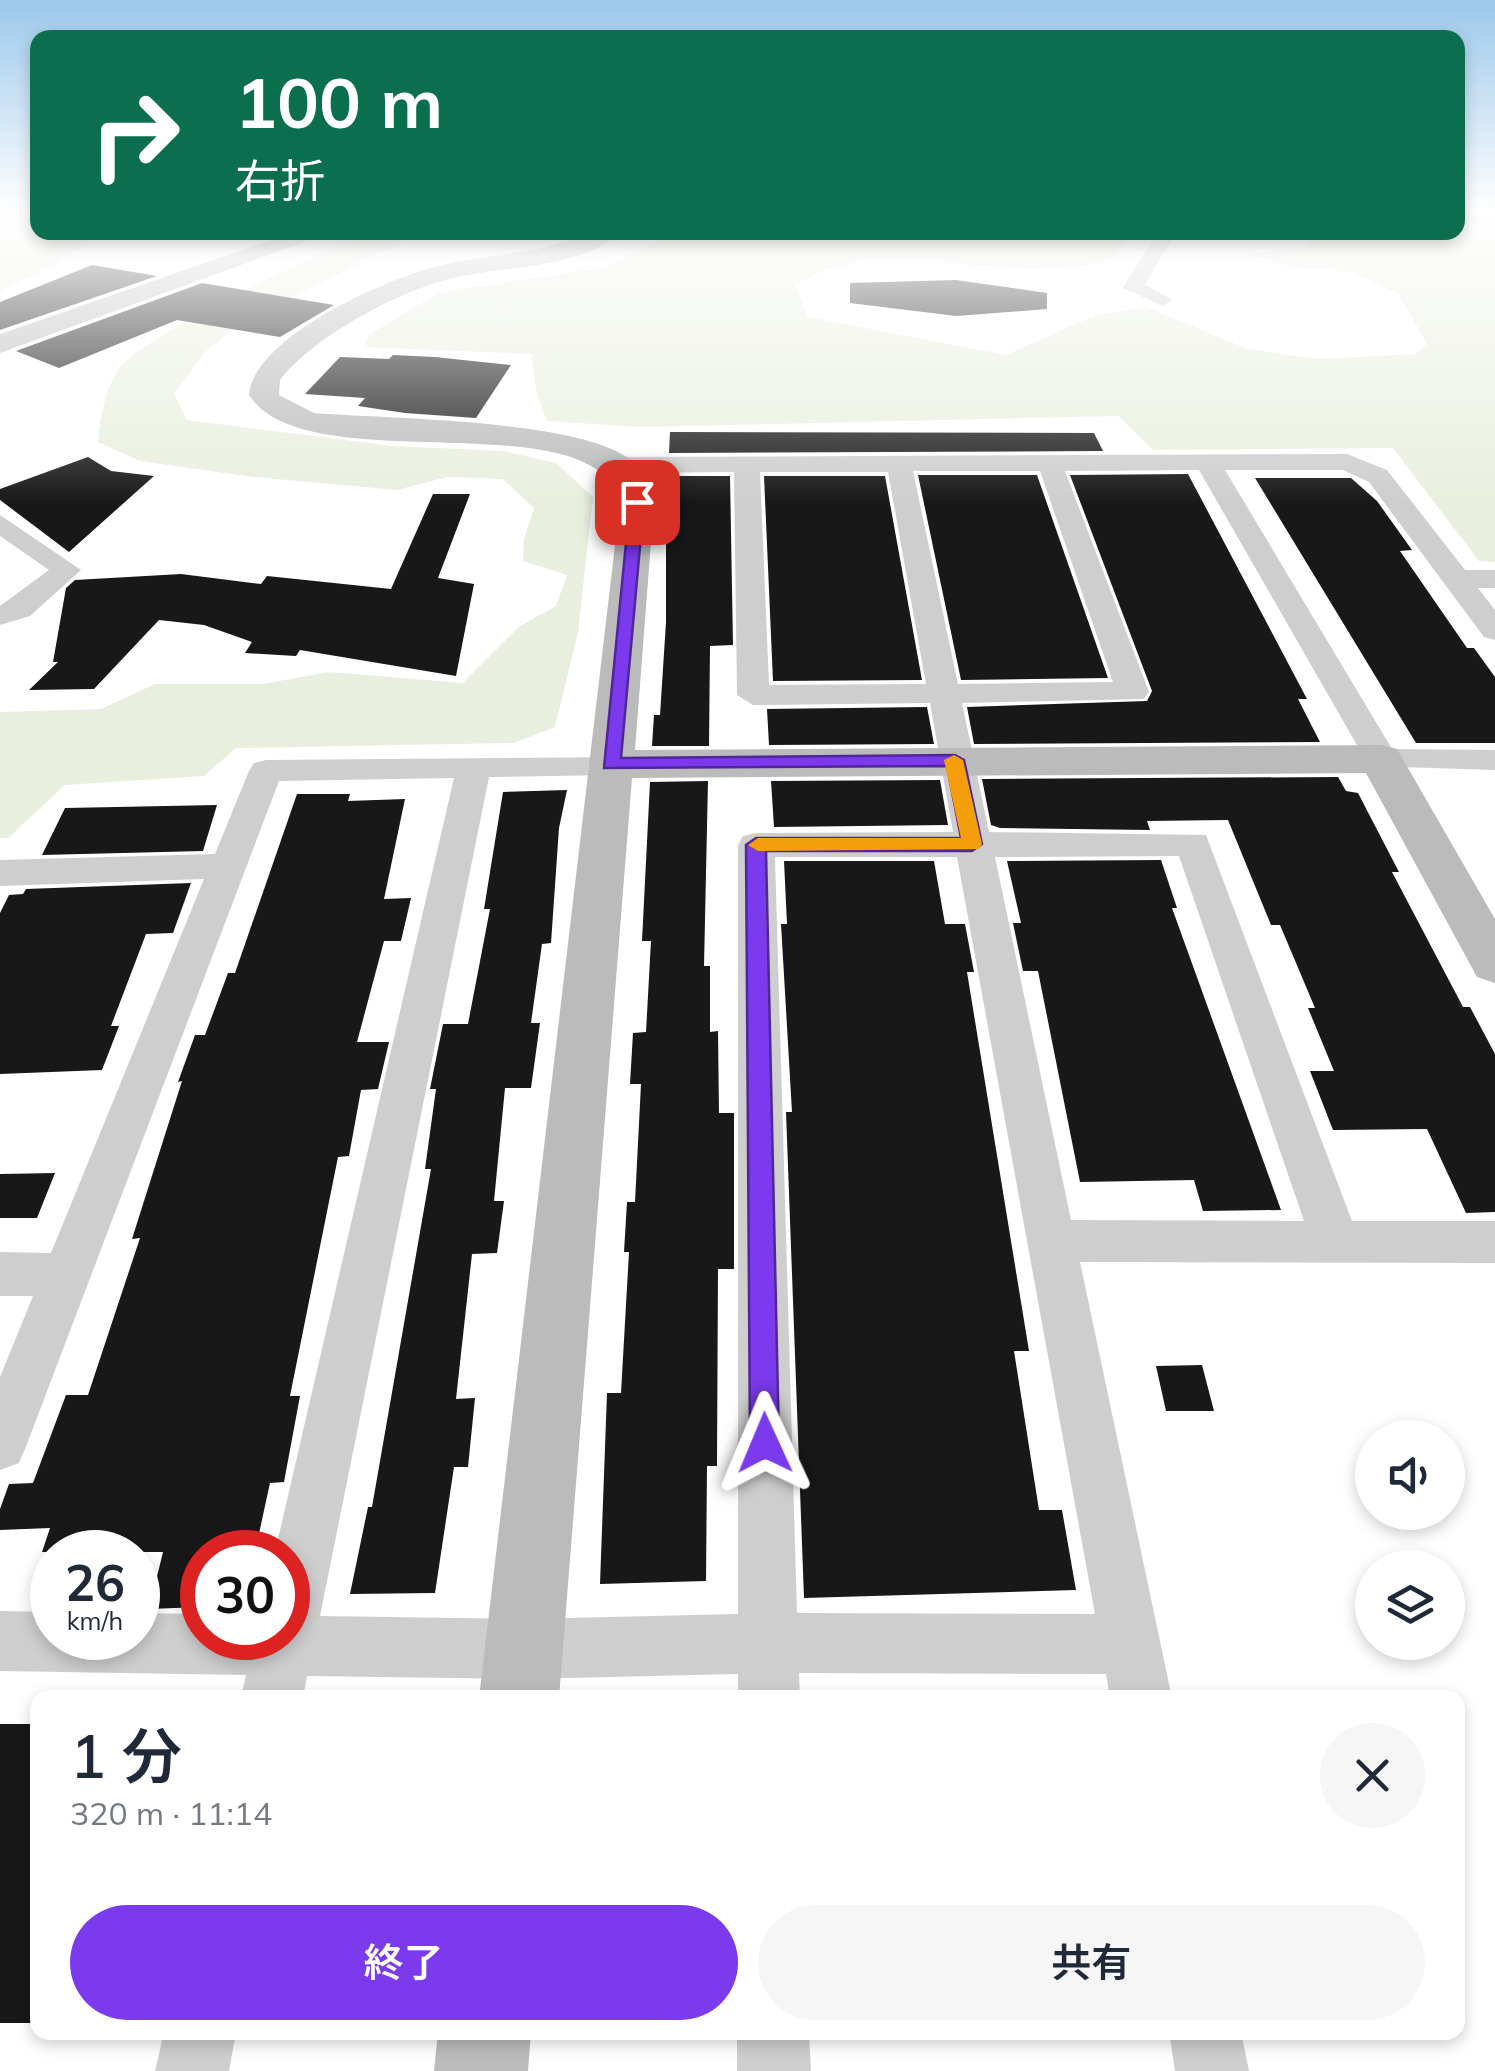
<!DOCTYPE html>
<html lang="ja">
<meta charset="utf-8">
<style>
body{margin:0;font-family:Mulish,"Noto Sans JP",sans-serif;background:#f6f6f7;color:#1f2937;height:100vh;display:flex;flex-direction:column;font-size:38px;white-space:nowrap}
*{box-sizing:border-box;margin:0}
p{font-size:32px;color:#747a83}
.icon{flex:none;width:55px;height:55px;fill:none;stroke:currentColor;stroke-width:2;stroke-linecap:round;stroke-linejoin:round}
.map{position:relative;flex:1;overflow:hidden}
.side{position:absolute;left:30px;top:1690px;width:1435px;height:350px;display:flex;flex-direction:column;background:#fff;border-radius:20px;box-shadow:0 5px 15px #0003}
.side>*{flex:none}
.banner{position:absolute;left:30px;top:30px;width:1435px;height:210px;border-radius:20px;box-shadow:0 5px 15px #0003;background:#0b6e4f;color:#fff;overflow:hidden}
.fabs{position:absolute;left:1355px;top:1420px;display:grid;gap:20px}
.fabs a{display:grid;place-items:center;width:110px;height:110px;border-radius:50%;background:#fff;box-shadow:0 5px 15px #0003;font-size:50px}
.speed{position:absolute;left:30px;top:1530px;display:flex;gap:20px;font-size:50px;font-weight:700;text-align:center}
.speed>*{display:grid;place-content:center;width:130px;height:130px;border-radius:50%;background:#fff;box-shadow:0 5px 15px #0003;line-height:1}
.speed small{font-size:25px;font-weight:400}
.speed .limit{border:15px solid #d22;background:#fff;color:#111}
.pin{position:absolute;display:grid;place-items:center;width:85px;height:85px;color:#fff;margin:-42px;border-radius:20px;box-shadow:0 5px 15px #0006}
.me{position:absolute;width:110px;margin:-55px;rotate:359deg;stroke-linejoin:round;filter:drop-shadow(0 0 8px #0008)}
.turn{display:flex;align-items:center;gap:35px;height:210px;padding:0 40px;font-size:45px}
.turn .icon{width:130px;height:130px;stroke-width:2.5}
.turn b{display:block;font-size:70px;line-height:85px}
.round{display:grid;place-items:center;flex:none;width:105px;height:105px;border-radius:52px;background:#f6f6f7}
.headline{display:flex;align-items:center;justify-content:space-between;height:170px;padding:0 40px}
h1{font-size:60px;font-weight:600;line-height:75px}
.primary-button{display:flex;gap:20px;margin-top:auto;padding:20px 40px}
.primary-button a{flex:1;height:115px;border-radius:60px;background:#7c3aed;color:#fff;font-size:40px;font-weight:600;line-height:115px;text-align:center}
.primary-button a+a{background:#f6f6f7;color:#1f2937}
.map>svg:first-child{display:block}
.green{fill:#e9efdf}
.building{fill:#181818}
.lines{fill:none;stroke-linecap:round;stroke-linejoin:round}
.street{fill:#cecece;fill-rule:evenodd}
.secondary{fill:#bbb;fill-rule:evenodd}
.route{fill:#7c3aed;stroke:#51269a;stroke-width:2.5}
.slow{fill:#f59e0b}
</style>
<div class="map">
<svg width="1495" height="2071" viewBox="0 0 1495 2071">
<rect width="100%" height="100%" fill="#fff"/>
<path class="green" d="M 1458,213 L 1495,213 L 1495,562 L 1479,561 L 1393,448 L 1153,450 L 1118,416 L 640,427 L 547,421 L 537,394 L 531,354 L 364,347 L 370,334 L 440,292 L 606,267 L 675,233 L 1136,232 L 1111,261 C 1090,264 1069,269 1048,269 C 955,272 885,237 795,284 L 808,317 L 1006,355 L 1094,316 L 1146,307 L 1248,349 L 1317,359 L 1416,354 L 1427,344 L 1399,294 L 1352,272 L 1298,269 L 1245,254 L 1309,247 L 1297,233 L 1458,232 Z
M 37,214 L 38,232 L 100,233 L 54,265 L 0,291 L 0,224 Z
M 368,233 L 419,233 L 236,326 L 203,354 L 174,394 L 187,420 L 393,446 L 503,451 L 556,463 L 593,497 L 578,633 L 555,727 L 514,743 L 236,748 L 204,776 L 65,785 L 8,838 L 0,838 L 0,712 L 101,709 L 155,684 L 262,684 L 329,672 L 463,683 L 520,626 L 556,606 L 567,575 L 523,561 L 524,539 L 534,508 L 503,479 L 447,477 L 397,490 L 253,477 L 140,461 L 98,442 C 100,419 105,389 119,369 C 144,334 322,252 368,233 Z"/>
<path class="building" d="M 92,265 L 157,276 L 0,330 L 0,302 Z
M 956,280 L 1047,293 L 1047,309 L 956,316 L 850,303 L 850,283 Z
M 202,283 L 334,305 L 280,337 L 177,320 L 59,368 L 16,351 Z
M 393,355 L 435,357 L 511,365 L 476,418 L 405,413 L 358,406 L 365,398 L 305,394 L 340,357 L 389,359 Z
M 670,432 L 1094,433 L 1103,451 L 669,453 Z
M 88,457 L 111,471 L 154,476 L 69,552 L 0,500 L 0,489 Z
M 1188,474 L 1307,699 L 1298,699 L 1320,742 L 974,744 L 967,707 L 1147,701 L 1152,691 L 1070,475 Z
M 918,475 L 1037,475 L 1108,678 L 961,680 Z
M 666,476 L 730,476 L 733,645 L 710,646 L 709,746 L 652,746 L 654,715 L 660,715 L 666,622 Z
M 764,476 L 885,476 L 922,680 L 773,681 Z
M 1255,478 L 1351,478 L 1377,501 L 1412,550 L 1400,551 L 1467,648 L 1474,648 L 1495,677 L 1495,743 L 1416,743 Z
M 433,494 L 470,494 L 438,578 L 474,584 L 456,676 L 300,650 L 296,656 L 245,653 L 252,642 L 204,625 L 159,620 L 94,689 L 29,690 L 58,662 L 53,662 L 66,588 L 75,580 L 181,574 L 261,584 L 267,576 L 391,589 Z
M 927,707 L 934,744 L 769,745 L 767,709 Z
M 1338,777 L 1346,791 L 1358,793 L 1399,872 L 1392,872 L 1463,1007 L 1470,1007 L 1495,1054 L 1495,1212 L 1466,1213 L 1427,1129 L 1333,1130 L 1310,1071 L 1334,1071 L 1308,1008 L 1315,1008 L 1280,925 L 1271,925 L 1228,820 L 1147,821 L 1150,830 L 1000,828 L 991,825 L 982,779 Z
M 940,780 L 948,825 L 774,827 L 771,781 Z
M 708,781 L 704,966 L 710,966 L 710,1032 L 718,1031 L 719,1113 L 734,1113 L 734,1269 L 718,1269 L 717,1466 L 707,1466 L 706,1581 L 600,1584 L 607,1393 L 621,1393 L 629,1252 L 624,1252 L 627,1202 L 635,1202 L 641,1084 L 630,1084 L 633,1033 L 646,1032 L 651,941 L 642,941 L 650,782 Z
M 567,790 L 559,828 L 551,943 L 542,944 L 531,1023 L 540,1023 L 531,1088 L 505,1088 L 494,1201 L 504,1201 L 497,1253 L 472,1254 L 456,1399 L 475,1398 L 468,1467 L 454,1467 L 435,1593 L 350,1594 L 368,1507 L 372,1507 L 431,1169 L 425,1169 L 436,1089 L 430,1089 L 443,1024 L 468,1024 L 490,909 L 484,909 L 503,792 Z
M 297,794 L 350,794 L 348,801 L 405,799 L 384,899 L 411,898 L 401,941 L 384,941 L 357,1042 L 389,1042 L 378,1089 L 361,1090 L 349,1156 L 338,1157 L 290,1396 L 300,1396 L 284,1482 L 270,1483 L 255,1552 L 202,1552 L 202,1607 L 149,1609 L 163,1552 L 42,1552 L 50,1528 L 0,1530 L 0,1509 L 9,1484 L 33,1483 L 66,1395 L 88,1395 L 140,1238 L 132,1239 L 182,1081 L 178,1082 L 195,1035 L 205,1035 L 228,973 L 235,973 Z
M 217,805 L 203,851 L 42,855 L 65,808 Z
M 1161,860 L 1177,908 L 1172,908 L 1281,1210 L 1203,1211 L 1194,1180 L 1080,1182 L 1038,971 L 1023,971 L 1013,923 L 1021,923 L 1007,861 Z
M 784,861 L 934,861 L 945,924 L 965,924 L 974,972 L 967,972 L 1029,1351 L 1014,1351 L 1039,1510 L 1062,1510 L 1076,1590 L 804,1598 L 786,1112 L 792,1112 L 781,924 L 787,924 Z
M 191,883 L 173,933 L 146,934 L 111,1026 L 119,1026 L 102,1070 L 0,1074 L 0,913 L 9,895 L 23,894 L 26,889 Z
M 55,1173 L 37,1218 L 0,1218 L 0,1174 Z
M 1202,1365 L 1214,1411 L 1166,1411 L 1156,1366 Z
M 0,1724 L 38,1724 L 38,2023 L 0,2023 Z"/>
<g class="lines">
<path class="street" d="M 7,213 L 30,213 L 31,215 L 0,227 L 0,215 Z
M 1157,232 L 1176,232 L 1145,285 L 1173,300 L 1163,306 L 1123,288 Z
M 1347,454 L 1387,470 L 1465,570 L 1495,570 L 1495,588 L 1478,588 L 1495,610 L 1495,640 L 1484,637 L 1369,482 L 1343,470 L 1225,470 L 1392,749 L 1495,750 L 1495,770 L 1369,766 L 1199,470 L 1065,471 L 1149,692 L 1144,699 L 962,703 L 989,832 L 1206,835 L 1352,1221 L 1495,1221 L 1495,1263 L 1080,1262 L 1172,1698 L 1110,1698 L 1106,1674 L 799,1673 L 800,1698 L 738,1698 L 738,1674 L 524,1679 L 307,1676 L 303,1698 L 241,1698 L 246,1675 L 0,1671 L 0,1611 L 52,1612 L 52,1638 L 138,1638 L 138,1613 L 202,1614 L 202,1638 L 288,1638 L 288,1552 L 275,1552 L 454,778 L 279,781 L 27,1444 L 19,1463 L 0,1470 L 0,1377 L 33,1296 L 0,1296 L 0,1252 L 51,1253 L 204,879 L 0,886 L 0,860 L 215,854 L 249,771 L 254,763 L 266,760 L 623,757 L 628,764 L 623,771 L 611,775 L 489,777 L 320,1616 L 524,1619 L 738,1614 L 738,845 L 743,836 L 756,833 L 953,832 L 930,703 L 753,705 L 737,695 L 734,472 L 617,473 L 604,465 L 617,457 ZM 913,471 L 1040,471 L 1113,682 L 958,684 ZM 760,472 L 888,472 L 926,684 L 769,685 ZM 1179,856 L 1304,1221 L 1071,1220 L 995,857 ZM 775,857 L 957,857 L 1095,1614 L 797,1613 Z
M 0,515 L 81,570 L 30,616 L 0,625 L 0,606 L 49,570 L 0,536 Z
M 164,2032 L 236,2032 L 229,2071 L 155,2071 Z
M 737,2032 L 809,2032 L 811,2071 L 737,2071 Z
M 1169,2032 L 1241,2032 L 1249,2071 L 1175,2071 Z"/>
<path class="secondary" d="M 294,232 L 331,232 L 0,353 L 0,334 Z
M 588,232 L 620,232 C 589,267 502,267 458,277 C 403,288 314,336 280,380 L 279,395 L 314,413 C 390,419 569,419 627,457 C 644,468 650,485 654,503 L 635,750 L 1381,745 L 1397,749 L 1495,919 L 1495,983 L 1477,977 L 1366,773 L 632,778 L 559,1698 L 479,1698 L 620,503 C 596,397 306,484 249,395 C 253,339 381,281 431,268 C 482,253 539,257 588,232 Z
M 438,2032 L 531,2032 L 528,2071 L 434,2071 Z"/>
</g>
<linearGradient id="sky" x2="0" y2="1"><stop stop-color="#9cc8eb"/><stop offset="0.42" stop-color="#fff"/><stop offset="1" stop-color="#fff" stop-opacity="0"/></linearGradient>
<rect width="1495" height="503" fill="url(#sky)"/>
<path class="route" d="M 637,498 L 644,502 L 621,758 L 955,755 L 964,760 L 982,844 L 972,851 L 766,851 L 779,1443 L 775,1453 L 765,1457 L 754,1453 L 750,1443 L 746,845 L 756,838 L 961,838 L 947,766 L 604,768 L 630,502 Z"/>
<path class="slow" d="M 954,755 L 963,760 L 982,844 L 979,849 L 758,851 L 748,845 L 758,838 L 961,838 L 944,760 Z"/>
</svg>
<div class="fabs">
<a><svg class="icon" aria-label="sound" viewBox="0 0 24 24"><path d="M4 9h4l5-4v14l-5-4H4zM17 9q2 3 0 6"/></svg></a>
<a><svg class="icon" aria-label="layers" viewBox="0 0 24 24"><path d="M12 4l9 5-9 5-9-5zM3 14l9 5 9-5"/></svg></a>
</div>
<div class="speed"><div>26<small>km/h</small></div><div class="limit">30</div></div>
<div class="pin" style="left:637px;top:502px;background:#d93025"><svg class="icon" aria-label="arrive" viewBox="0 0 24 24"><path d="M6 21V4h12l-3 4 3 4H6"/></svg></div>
<svg class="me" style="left:765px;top:1443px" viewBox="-20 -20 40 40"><path d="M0-17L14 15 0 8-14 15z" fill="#7c3aed" stroke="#fff" stroke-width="4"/></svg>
<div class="banner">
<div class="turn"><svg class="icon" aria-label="right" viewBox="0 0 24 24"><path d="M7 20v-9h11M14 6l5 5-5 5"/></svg><div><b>100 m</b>右折</div></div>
</div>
<section class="side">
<div class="headline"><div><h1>1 分</h1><p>320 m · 11:14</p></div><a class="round"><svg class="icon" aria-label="close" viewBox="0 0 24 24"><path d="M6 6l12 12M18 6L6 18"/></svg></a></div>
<div class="primary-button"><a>終了</a><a>共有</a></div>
</section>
</div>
